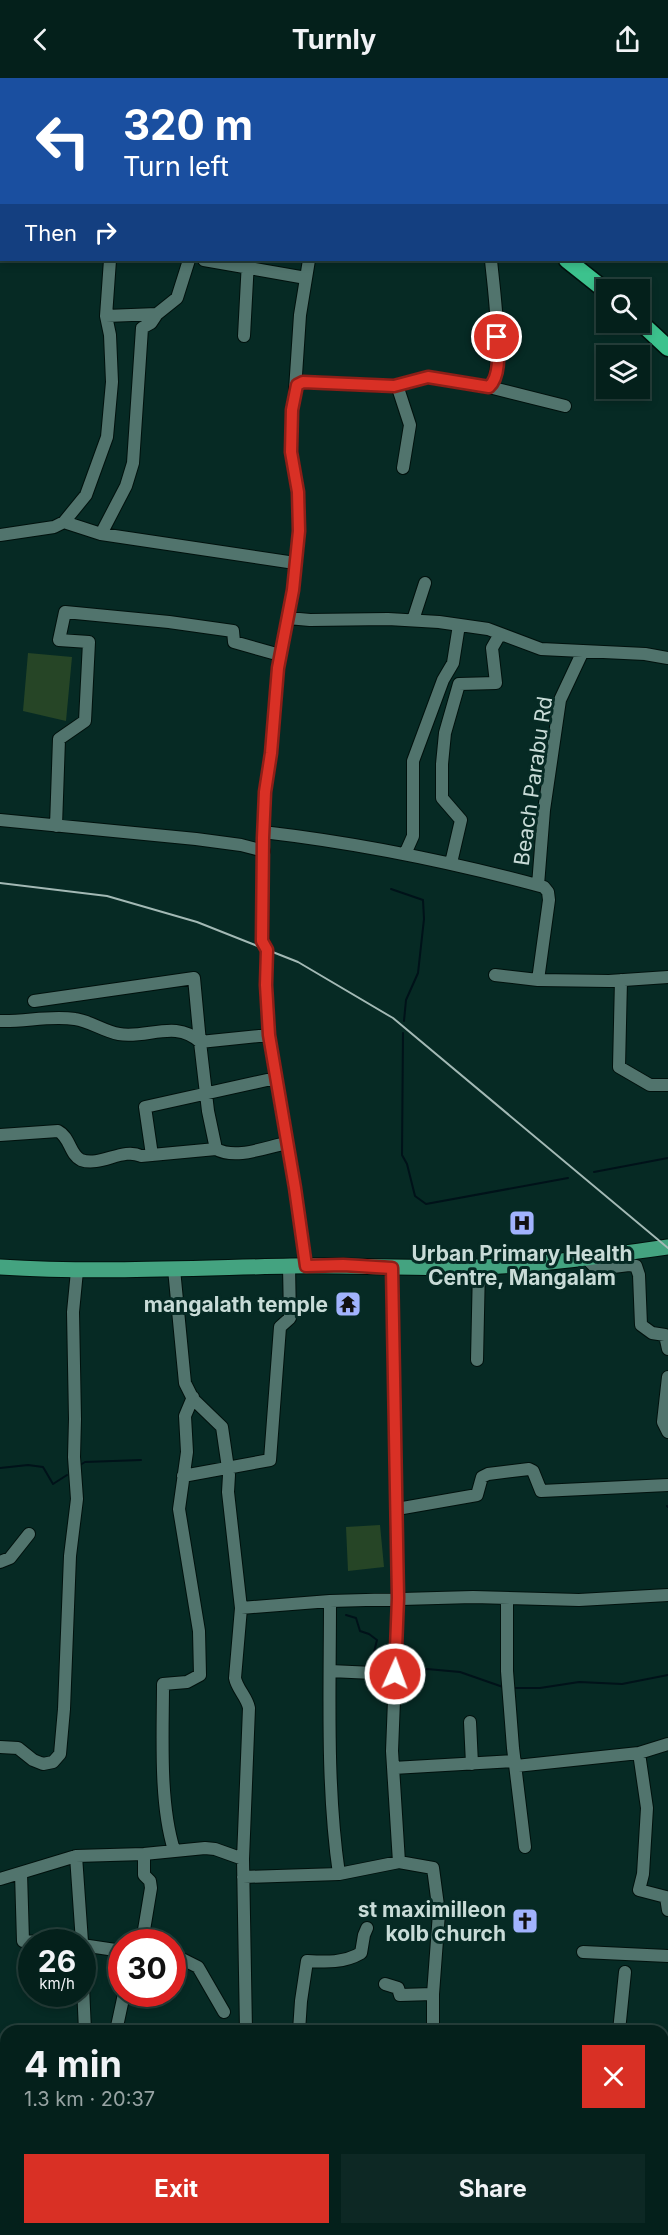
<!DOCTYPE html>
<meta charset="utf-8">
<style>
body{margin:0;font-family:Inter,sans-serif;background:#0d2824;color:#f1f3f6;height:100vh;display:flex;flex-direction:column;font-size:22px;white-space:nowrap}
*{box-sizing:border-box;margin:0}
p{font-size:20px;color:#97a3a3}
.icon{flex:none;width:33px;height:33px;fill:none;stroke:currentColor;stroke-width:2;stroke-linecap:round;stroke-linejoin:round}
.map{position:relative;flex:1;overflow:hidden}
.side{position:absolute;left:0px;top:1947px;width:669px;height:210px;display:flex;flex-direction:column;background:#04201b;border-radius:18px 18px 0 0;box-shadow:0 3px 9px #0003,0 0 0 2px #253e3a}
.side>*{flex:none}
.banner{position:absolute;left:0px;top:0px;width:669px;height:183px;box-shadow:0 3px 9px #0003,0 0 0 2px #253e3a;background:#1a4fa0;color:#fff;overflow:hidden}
.buttons{position:absolute;left:596px;top:201px;display:grid;gap:12px}
.buttons a{display:grid;place-items:center;width:54px;height:54px;border-radius:0px;background:#04201b;box-shadow:0 3px 9px #0003,0 0 0 2px #253e3a;font-size:30px}
.speed{position:absolute;left:18px;top:1851px;display:flex;gap:12px;font-size:30px;font-weight:700;text-align:center}
.speed>*{display:grid;place-content:center;width:78px;height:78px;border-radius:50%;background:#04201b;box-shadow:0 3px 9px #0003,0 0 0 2px #253e3a;line-height:1}
.speed small{font-size:15px;font-weight:400}
.speed .limit{border:9px solid #d22;background:#fff;color:#111}
.pin{position:absolute;display:grid;place-items:center;width:51px;height:51px;color:#fff;margin:-26px;border:3px solid #fff;border-radius:50%;box-shadow:0 2px 6px #0007}
.me{position:absolute;width:66px;margin:-33px;rotate:2deg;stroke-linejoin:round;filter:drop-shadow(0 0 4px #0008)}
.turn{display:flex;align-items:center;gap:21px;height:126px;padding:0 24px;font-size:27px}
.turn .icon{width:78px;height:78px;stroke-width:2.5}
.turn b{display:block;font-size:42px;line-height:51px}
.then{display:flex;align-items:center;height:57px;padding:0 24px;background:#0003;gap:12px;font-size:22px}
.round{display:grid;place-items:center;flex:none;width:63px;height:63px;border-radius:0px;background:#0d2824}
.overview{display:flex;align-items:center;justify-content:space-between;height:102px;padding:0 24px}
h1{font-size:36px;font-weight:700;line-height:45px}
.primary-button{display:flex;gap:12px;margin-top:auto;padding:12px 24px}
.primary-button a{flex:1;height:69px;border-radius:0px;background:#d93025;color:#fff;font-size:24px;font-weight:700;line-height:69px;text-align:center}
.primary-button a+a{background:#0d2824;color:#f1f3f6}
header{display:flex;justify-content:space-between;align-items:center;height:78px;padding:0 24px;background:#04201b;font-size:27px;font-weight:700}
.map>svg:first-child{display:block}
.green{fill:#264526}
.water{fill:#001219}
.lines{fill:none;stroke-linecap:round;stroke-linejoin:round}
.stream{stroke:#001219;stroke-width:2}
.minor-casing{stroke:#00110d;stroke-width:14}
.major-casing{stroke:#00110d;stroke-width:17}
.highway-casing{stroke:#00110d;stroke-width:19}
.minor{stroke:#51746d;stroke-width:12}
.major{stroke:#44a380;stroke-width:15}
.highway{stroke:#3cc28d;stroke-width:16}
.rail{stroke:#a3b9b5;stroke-width:2}
.route-casing{stroke:#8d1f18;stroke-width:15}
.route{stroke:#d93025;stroke-width:10}
.labels{text-anchor:middle;dominant-baseline:central;stroke-width:6;stroke-linejoin:round;paint-order:stroke}
.street-label{font-size:21px;fill:#c8dbd7;stroke:#062a24}
.poi-label{font-size:21px;font-weight:bold;fill:#c8dbd7;stroke:#062a24;text-anchor:end}
</style>
<header><svg class="icon" aria-label="back" viewBox="0 0 24 24"><path d="M15 5l-7 7 7 7"/></svg>Turnly<svg class="icon" aria-label="share" viewBox="0 0 24 24"><path d="M12 15V3M7 8l5-5 5 5M5 13v7h14v-7"/></svg></header>
<div class="map">
<svg width="668" height="2157" viewBox="0 0 668 2157">
<rect width="100%" height="100%" fill="#062a24"/>
<path class="green" d="M 28,575 L 72,579 L 66,643 L 23,633 Z
M 380,1447 L 384,1489 L 348,1493 L 346,1449 Z"/>
<path class="water" d="M 663,2098 L 668,2098 L 668,2157 L 0,2157 L 0,2105 L 6,2105 L 6,2151 L 663,2151 Z"/>
<g class="lines">
<path class="stream" d="M 391,811 L 423,822 L 424,841 L 418,895 L 406,922 L 404,943
M 403,955 L 402,1077 L 407,1086 L 415,1118 L 426,1126 L 568,1100
M 594,1094 L 668,1080
M 80,1387 L 85,1384 L 141,1382
M 0,1390 L 28,1387 L 43,1389 L 53,1406 L 67,1397
M 667,1428 L 668,1429
M 346,1537 L 356,1540 L 360,1553 L 369,1556 L 377,1562 L 374,1574 L 382,1590
M 400,1594 L 427,1591 L 460,1594 L 503,1609
M 514,1610 L 540,1610 L 579,1604 L 622,1606 L 668,1597"/>
<defs>
<path id="minor" d="M 544,2 L 544,0
M 204,182 L 306,200
M 106,238 L 110,182
M 244,258 L 248,183
M 397,307 L 410,347 L 403,390
M 489,309 L 565,328
M 295,312 L 300,237 L 309,182
M 64,444 L 86,417 L 107,359 L 112,304 L 110,257 L 106,238 L 157,236
M 101,456 L 126,408 L 133,385 L 142,250 L 151,245 L 157,236 L 177,220 L 189,182
M 0,457 L 54,449 L 64,444 L 101,456 L 295,485
M 288,540 L 310,542 L 388,541 L 439,544 L 488,551 L 541,571 L 645,576 L 668,580
M 413,542 L 425,505
M 0,742 L 196,761 L 241,767 L 264,773
M 56,748 L 59,661 L 85,643 L 89,564 L 59,562 L 65,534 L 169,544 L 233,553 L 234,564 L 280,577
M 263,754 C 358,765 452,784 544,809 L 548,814 L 549,822 L 538,902
M 405,776 L 413,758 L 413,683 L 443,602 L 453,585 L 459,547
M 451,785 L 461,742 L 442,720 L 442,686 L 445,655 L 459,606 L 496,605 L 492,570 L 500,556
M 538,807 L 544,732 L 560,622 L 583,573
M 495,897 L 538,902 L 609,903 L 668,899
M 621,902 L 619,989 L 650,1007 L 668,1007
M 34,923 L 194,900 L 200,964 L 269,957
M 0,943 C 25,944 50,937 75,941 C 90,943 103,953 119,956 C 147,961 176,941 200,964 L 208,1033 L 216,1071 C 236,1082 266,1069 287,1065
M 0,1057 L 58,1053 C 70,1059 70,1077 81,1082 C 101,1089 123,1069 141,1078 L 216,1071
M 152,1077 L 145,1029 L 276,1000
M 587,1181 L 597,1191 L 629,1187 L 636,1188 L 639,1197 L 641,1247 L 652,1255 L 665,1257 L 668,1271
M 306,1188 L 295,1110 L 269,957 L 266,907 L 267,872 L 263,863 L 263,760 L 265,714 L 271,675 L 278,590 L 293,512 L 299,453 L 298,414 L 291,374 L 292,332 L 297,307 L 303,304 L 394,308 L 428,299 L 489,309 C 506,294 493,206 491,182
M 392,1190 L 398,1520 L 392,1673 L 399,1784 L 433,1790 L 439,1835 L 433,1916 L 433,1953
M 174,1191 L 185,1305 L 193,1321 L 222,1349 L 229,1397 L 228,1414 L 241,1530 L 235,1600 C 237,1611 247,1619 249,1630 L 243,1781 L 246,1953
M 477,1282 L 479,1189
M 668,1299 L 663,1344 L 668,1354
M 183,1398 L 270,1382 L 280,1249 L 290,1240 L 289,1188
M 397,1431 L 477,1417 L 482,1399 L 488,1396 L 529,1391 L 533,1393 L 541,1413 L 668,1407
M 0,1484 L 10,1480 L 29,1456
M 507,1520 L 507,1593 L 513,1670 L 525,1769
M 241,1530 L 330,1523
M 330,1593 L 395,1596
M 470,1644 L 472,1686
M 0,1669 L 18,1670 L 33,1682 L 43,1686 L 53,1684 L 60,1676 L 64,1631 L 70,1478 L 77,1421 L 74,1379 L 75,1341 L 73,1234 L 77,1193
M 639,1675 L 647,1730 L 643,1796 L 639,1812 L 666,1819 L 668,1832
M 516,1688 L 639,1675 L 668,1666
M 393,1690 L 515,1683
M 174,1772 C 159,1724 163,1656 163,1606 L 187,1604 L 200,1597 L 199,1553 L 179,1431 L 187,1374 L 185,1338 L 193,1319
M 76,1778 L 82,1864
M 21,1795 L 23,1863 L 43,1864
M 339,1796 C 326,1706 330,1614 330,1523 L 473,1519 L 579,1522 L 668,1517
M 243,1799 L 339,1796 L 399,1784
M 0,1801 L 76,1778 L 144,1776 L 205,1770 L 215,1771 L 243,1781
M 142,1864 L 151,1810 L 150,1803 L 144,1797 L 144,1776
M 82,1867 L 122,1873
M 583,1874 L 668,1878
M 172,1876 L 198,1889 L 224,1934
M 82,1886 L 85,1953
M 385,1906 L 398,1910 L 400,1917 L 433,1916
M 116,1953 L 124,1916
M 299,1953 L 301,1923 L 307,1883 C 326,1884 344,1885 361,1875 L 364,1857 L 367,1850
M 619,1953 L 625,1894
M 0,2034 L 6,2034
M 663,2035 L 668,2035"/>
<path id="major" d="M 284,0 L 293,2
M 0,1189 C 97,1195 194,1190 291,1188 C 354,1187 416,1191 478,1189 C 542,1187 605,1178 668,1169"/>
<path id="highway" d="M 120,0 L 128,2
M 178,0 L 186,2
M 567,182 L 606,213
M 639,243 L 668,270"/>
</defs>
<use href="#minor" class="minor-casing"/>
<use href="#major" class="major-casing"/>
<use href="#highway" class="highway-casing"/>
<use href="#minor" class="minor"/>
<use href="#major" class="major"/>
<use href="#highway" class="highway"/>
<path class="rail" d="M 0,805 L 107,818 L 197,844 L 298,884 L 393,940 L 668,1170"/>
</g>
<g class="lines">
<defs>
<path id="route" d="M 395,1596 L 398,1520 L 392,1190 L 343,1187 L 306,1188 L 295,1110 L 269,957 L 266,907 L 267,872 L 262,863 L 263,760 L 265,714 L 271,675 L 278,590 L 293,512 L 299,453 L 298,414 L 291,374 L 292,332 L 297,307 L 303,304 L 394,308 L 428,299 L 489,309 C 501,298 498,273 497,259"/>
</defs>
<use href="#route" class="route-casing"/>
<use href="#route" class="route"/>
</g>
<defs>
<symbol id="hospital-square" viewBox="-11 -11 22 22"><rect x="-9" y="-9" width="18" height="18" rx="4" fill="#a1b3fd" stroke="#062a24"/><path d="M-5-5h3v3.5h4V-5h3V5h-3V1.5h-4V5h-3Z" fill="#111"/></symbol>
<symbol id="temple-square" viewBox="-11 -11 22 22"><rect x="-9" y="-9" width="18" height="18" rx="4" fill="#a1b3fd" stroke="#062a24"/><path d="M0-6L5-2H3V0L6.5 2.5H4V6H1.5V3h-3V6H-4V2.5H-6.5L-3 0V-2H-5Z" fill="#111"/></symbol>
<symbol id="church-square" viewBox="-11 -11 22 22"><rect x="-9" y="-9" width="18" height="18" rx="4" fill="#a1b3fd" stroke="#062a24"/><path d="M-1.2-6h2.4v3.5h3.3v2.4h-3.3V6h-2.4V-.1h-3.3v-2.4h3.3Z" fill="#111"/></symbol>
</defs>
<g fill-rule="evenodd">
<use href="#hospital-square" x="507" y="1130" width="30" height="30"/>
<use href="#temple-square" x="333" y="1211" width="30" height="30"/>
<use href="#church-square" x="510" y="1828" width="30" height="30"/>
</g>
<g class="labels">
<g class="street-label">
<text transform="translate(533 703) rotate(-82)">Beach Parabu Rd</text>
</g>
<g class="poi-label">
<text x="522" y="1175" text-anchor="middle">Urban Primary Health<tspan x="522" dy="24">Centre, Mangalam</tspan></text>
<text x="328" y="1226">mangalath temple</text>
<text x="506" y="1831">st maximilleon<tspan x="506" dy="24">kolb church</tspan></text>
</g>
</g>
</svg>
<div class="buttons">
<a><svg class="icon" aria-label="search" viewBox="0 0 24 24"><circle cx="10" cy="10" r="6"/><path d="M15 15l6 6"/></svg></a>
<a><svg class="icon" aria-label="layers" viewBox="0 0 24 24"><path d="M12 4l9 5-9 5-9-5zM3 14l9 5 9-5"/></svg></a>
</div>
<div class="speed"><div>26<small>km/h</small></div><div class="limit">30</div></div>
<div class="pin" style="left:497px;top:259px;background:#d93025"><svg class="icon" aria-label="arrive" viewBox="0 0 24 24"><path d="M6 21V4h12l-3 4 3 4H6"/></svg></div>
<svg class="me" style="left:395px;top:1596px" viewBox="-20 -20 40 40"><circle r="17" fill="#d93025" stroke="#fff" stroke-width="3"/><path d="M0-11L8 9 0 5-8 9z" fill="#fff"/></svg>
<div class="banner">
<div class="turn"><svg class="icon" aria-label="left" viewBox="0 0 24 24"><path d="M17 20v-9H6M10 6l-5 5 5 5"/></svg><div><b>320 m</b>Turn left</div></div>
<div class="then">Then<svg class="icon" aria-label="right" viewBox="0 0 24 24"><path d="M7 20v-9h11M14 6l5 5-5 5"/></svg></div>
</div>
<section class="side">
<div class="overview"><div><h1>4 min</h1><p>1.3 km · 20:37</p></div><a class="round" style="background:#d93025;color:#fff"><svg class="icon" aria-label="close" viewBox="0 0 24 24"><path d="M6 6l12 12M18 6L6 18"/></svg></a></div>
<div class="primary-button"><a>Exit</a><a>Share</a></div>
</section>
</div>
